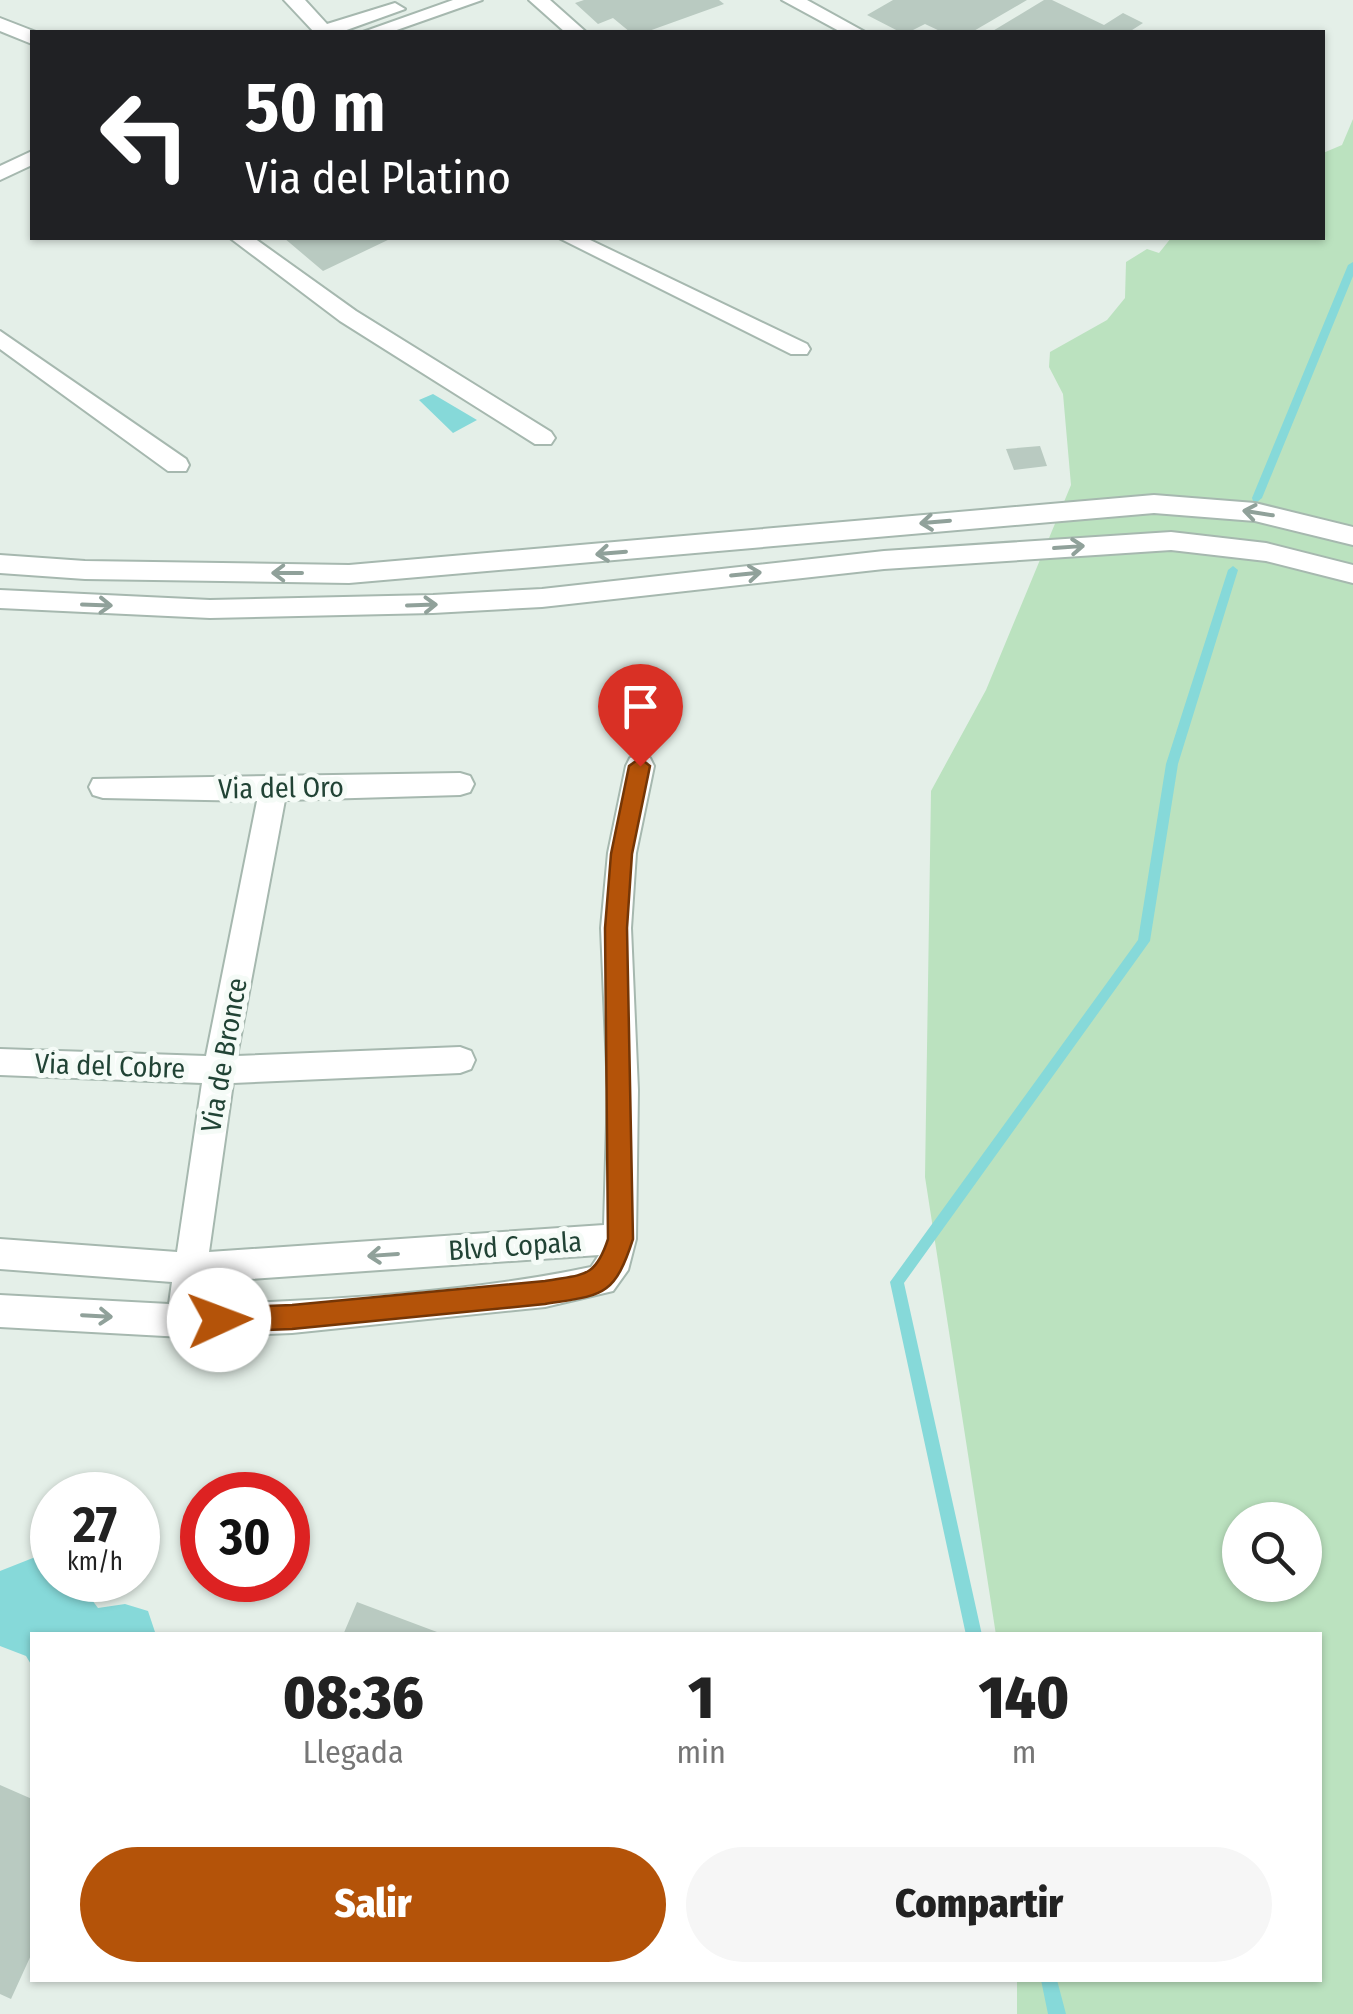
<!DOCTYPE html>
<html lang="es">
<style>
body{margin:0;font-family:"Fira Sans Condensed",sans-serif;background:#f6f6f6;color:#222;height:100vh;display:flex;flex-direction:column;font-size:38px;white-space:nowrap}
*{box-sizing:border-box;margin:0}
p{font-size:32px;color:#767676}
.icon{flex:none;width:55px;height:55px;fill:none;stroke:currentColor;stroke-width:2;stroke-linecap:round;stroke-linejoin:round}
.map{position:relative;flex:1;overflow:hidden}
.panel{position:absolute;left:30px;top:1632px;width:1292px;height:350px;display:flex;flex-direction:column;background:#fff;border-radius:0px;box-shadow:0 2px 8px #0004}
.panel>*{flex:none}
.hud{position:absolute;left:30px;top:30px;width:1295px;height:210px;border-radius:0px;box-shadow:0 2px 8px #0004;background:#202124;color:#fff;overflow:hidden}
.buttons{position:absolute;left:1222px;top:1502px;display:grid;gap:20px}
.buttons a{display:grid;place-items:center;width:100px;height:100px;border-radius:50%;background:#fff;box-shadow:0 2px 8px #0004;font-size:50px}
.speed{position:absolute;left:30px;top:1472px;display:flex;gap:20px;font-size:50px;font-weight:700;text-align:center}
.speed>*{display:grid;place-content:center;width:130px;height:130px;border-radius:50%;background:#fff;box-shadow:0 2px 8px #0004;line-height:1}
.speed small{font-size:25px;font-weight:400}
.speed .limit{border:15px solid #d22;background:#fff;color:#111}
.pin{position:absolute;display:grid;place-items:center;width:85px;height:85px;color:#fff;margin:-102px -42px;border-radius:50% 50% 50% 0;rotate:-45deg;box-shadow:0 0 10px #0007}
.pin .icon{rotate:45deg}
.me{position:absolute;width:110px;margin:-55px;rotate:88deg;stroke-linejoin:round;filter:drop-shadow(0 0 8px #0008)}
.turn{display:flex;align-items:center;gap:35px;height:210px;padding:0 50px;font-size:45px}
.turn .icon{width:130px;height:130px;stroke-width:2.5}
.turn b{display:block;font-size:70px;line-height:85px}
.eta{display:flex;justify-content:space-evenly;align-items:center;height:170px;text-align:center}
.eta b{font-size:60px;font-weight:800;line-height:70px}
.cta{display:flex;gap:20px;margin-top:auto;padding:20px 50px}
.cta a{flex:1;height:115px;border-radius:60px;background:#b45309;color:#fff;font-size:40px;font-weight:800;line-height:115px;text-align:center}
.cta a+a{background:#f6f6f6;color:#222}
.map>svg:first-child{display:block}
.green{fill:#bbe2bf;fill-rule:evenodd}
.water{fill:#86d9d9}
.lines{fill:none;stroke-linecap:round;stroke-linejoin:round}
.stream{fill:#86d9d9;fill-rule:evenodd}
.building{fill:#b9cac1}
.minor-casing{stroke:#a6b8af;stroke-width:4}
.minor{fill:#fff;fill-rule:evenodd}
.oneway{stroke:#90a19a}
.route{fill:#b45309;stroke:#753606;stroke-width:2.5}
.labels{text-anchor:middle;dominant-baseline:central;stroke-width:10;stroke-linejoin:round;paint-order:stroke}
.street-label{font-size:28px;fill:#214335;stroke:#f5fbf7}
</style>
<div class="map">
<svg width="1353" height="2014" viewBox="0 0 1353 2014">
<rect width="100%" height="100%" fill="#e4efe8"/>
<path class="green" d="M 1353,119 L 1353,2014 L 1017,2014 L 1017,1980 L 1320,1980 L 1320,1635 L 996,1635 L 925,1177 L 931,791 L 986,690 L 1071,485 L 1063,394 L 1049,367 L 1050,352 L 1107,320 L 1125,298 L 1126,262 L 1147,249 L 1159,253 L 1171,238 L 1322,238 L 1323,153 L 1342,145 ZM 1240,1520 L 1305,1520 L 1305,1585 L 1240,1585 Z"/>
<path class="water" d="M 433,394 L 477,420 L 453,433 L 419,400 Z
M 43,1554 L 52,1560 L 52,1580 L 77,1580 L 98,1608 L 125,1604 L 148,1611 L 156,1635 L 32,1635 L 32,1666 L 26,1656 L 0,1646 L 0,1571 Z"/>
<g class="lines">
<path class="stream" d="M 1353,262 L 1353,276 L 1262,498 L 1257,502 L 1253,501 L 1252,498 L 1348,265 Z
M 1233,566 L 1238,570 L 1178,764 L 1150,941 L 904,1283 L 982,1635 L 966,1635 L 890,1282 L 1138,940 L 1166,764 L 1228,570 Z
M 1041,1980 L 1057,1980 L 1066,2014 L 1048,2014 Z"/>
</g>
<path class="building" d="M 584,0 L 719,0 L 724,4 L 646,32 L 630,32 L 613,18 L 598,24 L 575,3 Z
M 893,0 L 1027,0 L 972,32 L 942,32 L 925,24 L 909,32 L 900,32 L 867,15 Z
M 1044,0 L 1052,0 L 1104,25 L 1123,13 L 1143,23 L 1129,32 L 991,32 Z
M 284,238 L 392,238 L 323,271 Z
M 1040,446 L 1047,466 L 1014,470 L 1006,449 Z
M 357,1602 L 445,1635 L 343,1635 Z
M 0,1785 L 32,1799 L 32,1953 L 11,1999 L 0,1994 Z"/>
<g class="lines">
<defs>
<path id="minor" d="M 284,0 L 305,0 L 327,24 L 395,3 L 405,9 L 341,32 L 314,32 Z
M 453,0 L 482,0 L 391,32 L 363,32 Z
M 529,0 L 550,0 L 586,32 L 565,32 Z
M 782,0 L 807,0 L 865,32 L 841,32 Z
M 0,18 L 36,32 L 32,32 L 32,44 L 0,31 Z
M 32,151 L 32,165 L 0,180 L 0,166 Z
M 230,238 L 254,238 L 356,311 L 551,432 L 555,438 L 551,444 L 535,444 L 340,321 Z
M 559,238 L 586,238 L 807,344 L 810,349 L 807,354 L 791,354 Z
M 0,331 L 186,459 L 189,465 L 186,471 L 168,471 L 0,349 Z
M 1154,495 L 1255,503 L 1353,527 L 1353,545 L 1255,521 L 1154,513 L 349,583 L 85,579 L 0,573 L 0,555 L 85,561 L 349,565 Z
M 1171,532 L 1266,543 L 1353,565 L 1353,583 L 1266,561 L 1171,550 L 884,569 L 542,607 L 433,613 L 210,618 L 0,608 L 0,590 L 210,600 L 433,595 L 542,589 L 884,551 Z
M 640,755 L 650,758 L 654,766 L 636,853 L 631,928 L 638,1090 L 636,1239 L 628,1270 L 613,1291 L 545,1307 L 292,1333 L 183,1337 L 0,1327 L 0,1295 L 169,1304 L 172,1282 L 0,1269 L 0,1239 L 177,1252 L 202,1083 L 0,1075 L 0,1049 L 206,1056 L 257,801 L 103,798 L 93,795 L 89,787 L 93,779 L 460,773 L 470,776 L 474,784 L 470,792 L 460,795 L 285,800 L 237,1056 L 460,1047 L 471,1051 L 475,1060 L 471,1069 L 460,1073 L 233,1083 L 209,1252 L 604,1225 L 608,1090 L 601,928 L 608,853 L 626,766 L 630,758 ZM 599,1255 L 591,1267 C 468,1293 328,1300 202,1305 L 205,1282 Z"/>
</defs>
<use href="#minor" class="minor-casing"/>
<use href="#minor" class="minor"/>
</g>
<defs><path id="oneway-shaft" d="M-6 0H5M1.5-3L5.5 0L1.5 3" fill="none" stroke-width="1.6" stroke-linecap="round" stroke-linejoin="round" transform="scale(2.5)"/></defs>
<g class="oneway">
<use href="#oneway-shaft" transform="translate(1258 513) rotate(-171)"/>
<use href="#oneway-shaft" transform="translate(935 522) rotate(175)"/>
<use href="#oneway-shaft" transform="translate(1069 547) rotate(-4)"/>
<use href="#oneway-shaft" transform="translate(611 553) rotate(175)"/>
<use href="#oneway-shaft" transform="translate(287 573) rotate(-180)"/>
<use href="#oneway-shaft" transform="translate(746 574) rotate(-6)"/>
<use href="#oneway-shaft" transform="translate(97 605) rotate(2)"/>
<use href="#oneway-shaft" transform="translate(422 605) rotate(-2)"/>
<use href="#oneway-shaft" transform="translate(383 1255) rotate(176)"/>
<use href="#oneway-shaft" transform="translate(97 1316) rotate(3)"/>
</g>
<path class="route" d="M 640,758 L 650,766 L 632,854 L 627,928 L 633,1239 C 614,1298 602,1295 545,1304 L 292,1329 L 219,1332 L 210,1328 L 207,1320 L 210,1311 L 219,1308 L 292,1305 L 545,1281 C 583,1274 595,1279 608,1239 L 605,928 L 611,854 L 629,766 Z"/>
<g class="labels">
<g class="street-label">
<text transform="translate(281 788) rotate(-1)">Via del Oro</text>
<text transform="translate(224 1055) rotate(-80)">Via de Bronce</text>
<text transform="translate(110 1066) rotate(2)">Via del Cobre</text>
<text transform="translate(515 1246) rotate(-4)">Blvd Copala</text>
</g>
</g>
</svg>
<div class="buttons">
<a><svg class="icon" aria-label="search" viewBox="0 0 24 24"><circle cx="10" cy="10" r="6"/><path d="M15 15l6 6"/></svg></a>
</div>
<div class="speed"><div>27<small>km/h</small></div><div class="limit">30</div></div>
<div class="pin" style="left:640px;top:766px;background:#d93025"><svg class="icon" aria-label="arrive" viewBox="0 0 24 24"><path d="M6 21V4h12l-3 4 3 4H6"/></svg></div>
<svg class="me" style="left:219px;top:1320px" viewBox="-20 -20 40 40"><circle r="19" fill="#fff"/><path d="M0-13L10 11 0 6-10 11z" fill="#b45309"/></svg>
<div class="hud">
<div class="turn"><svg class="icon" aria-label="left" viewBox="0 0 24 24"><path d="M17 20v-9H6M10 6l-5 5 5 5"/></svg><div><b>50 m</b>Via del Platino</div></div>
</div>
<section class="panel">
<div class="eta">
<div><b>08:36</b><p>Llegada</p></div>
<div><b>1</b><p>min</p></div>
<div><b>140</b><p>m</p></div>
</div>
<div class="cta"><a>Salir</a><a>Compartir</a></div>
</section>
</div>
